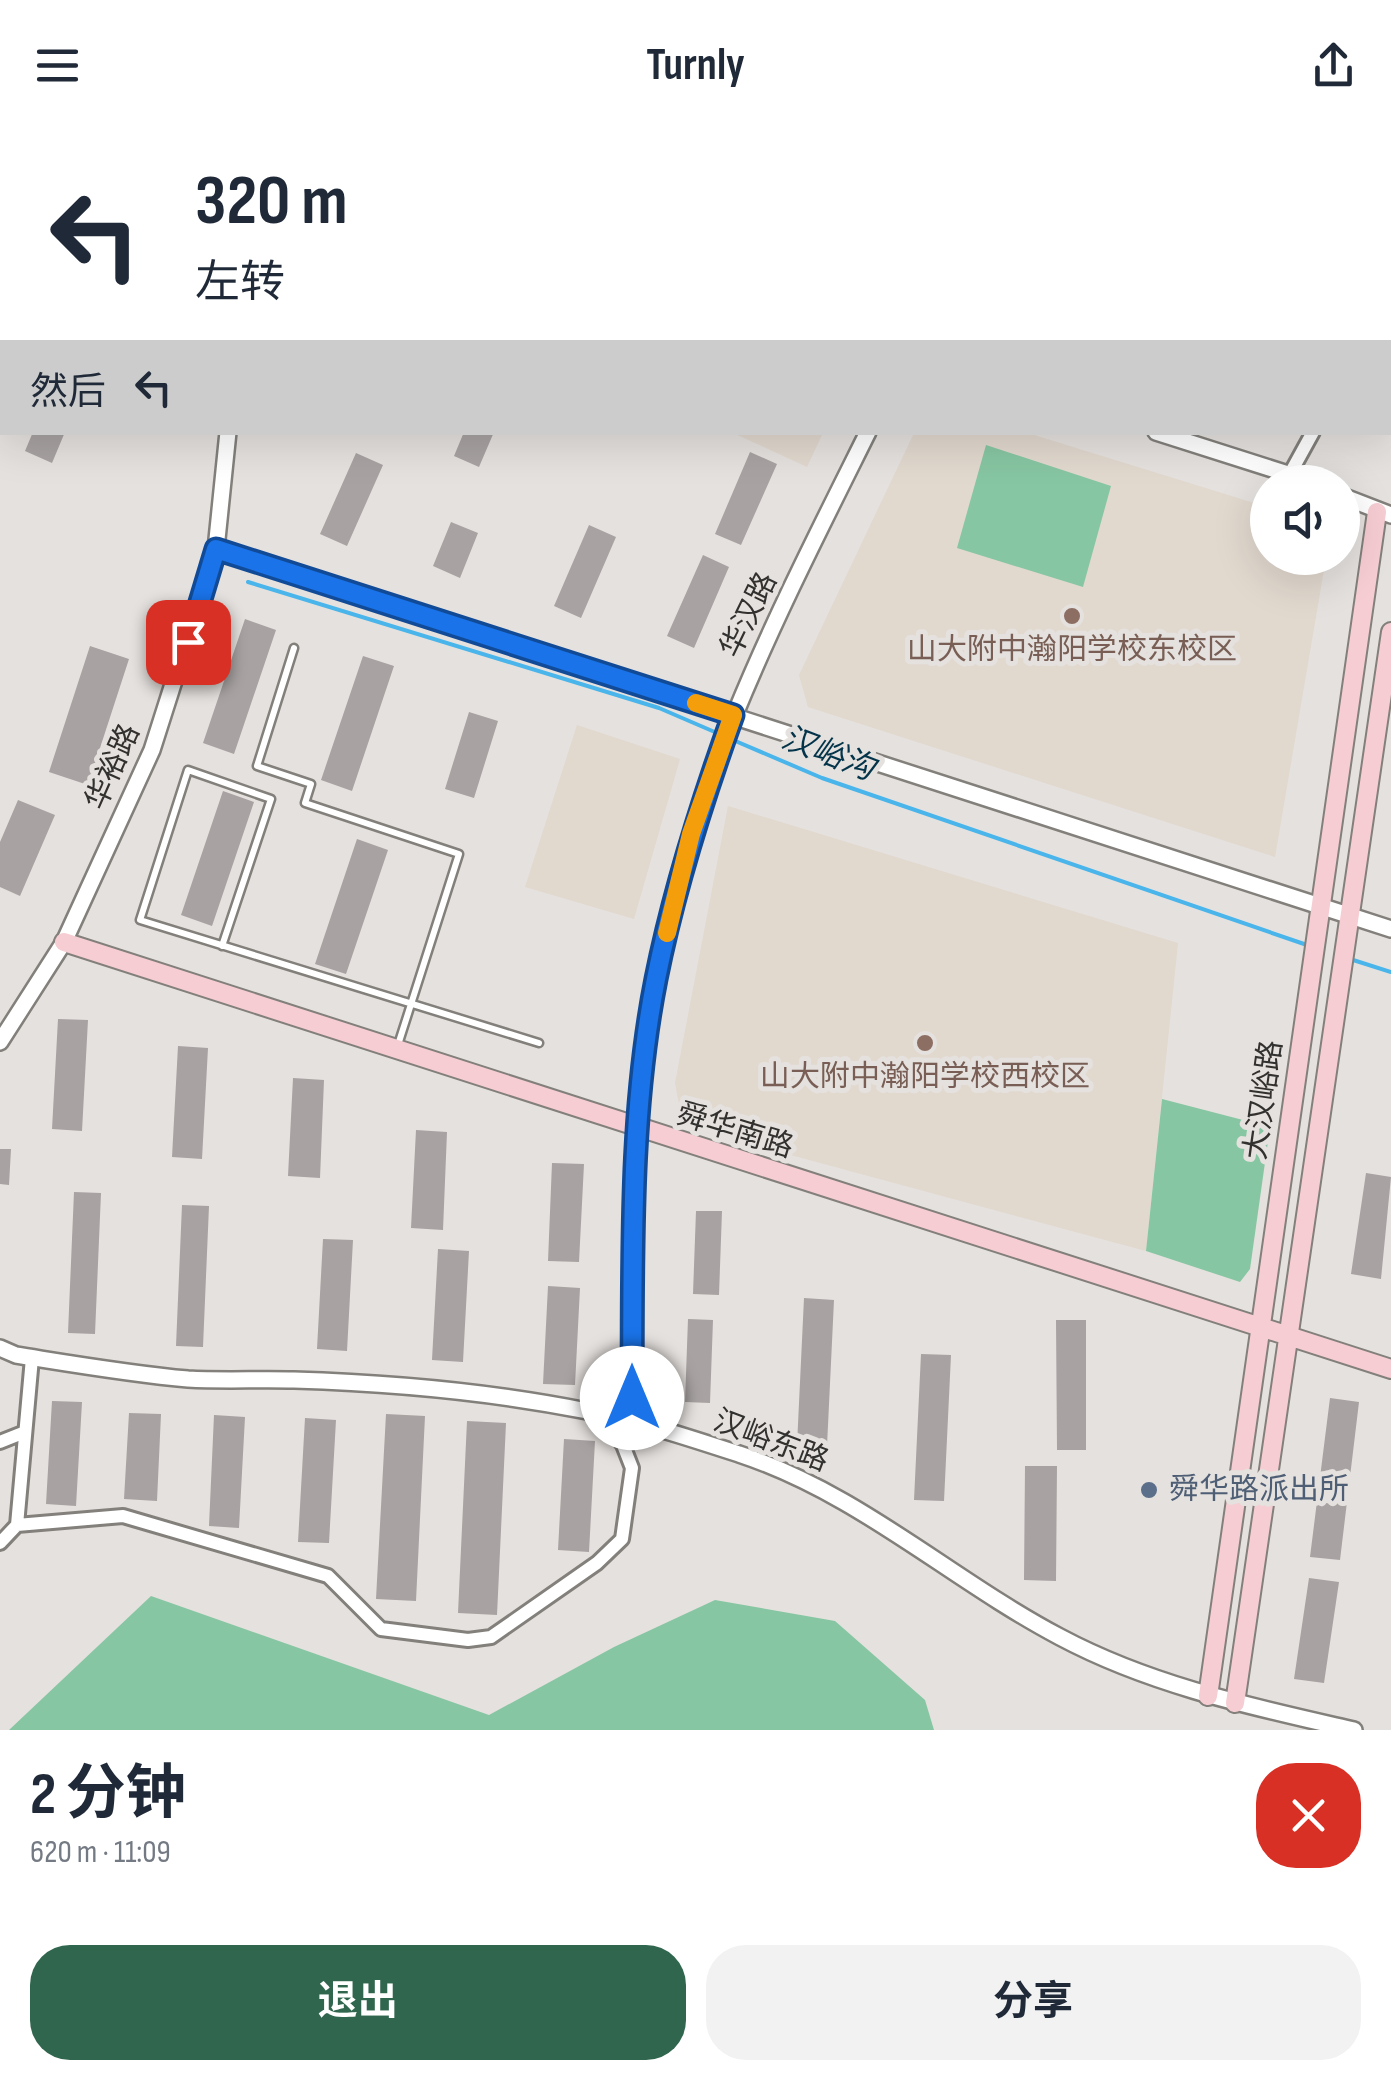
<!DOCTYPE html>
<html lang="zh">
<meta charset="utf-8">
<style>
body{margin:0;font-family:"Sofia Sans Condensed","Noto Sans SC",sans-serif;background:#f2f2f3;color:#1f2937;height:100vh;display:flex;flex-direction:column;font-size:38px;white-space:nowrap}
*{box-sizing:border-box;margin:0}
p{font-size:32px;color:#747a83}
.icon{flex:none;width:55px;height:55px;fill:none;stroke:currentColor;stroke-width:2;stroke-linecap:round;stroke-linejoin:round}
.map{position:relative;height:1600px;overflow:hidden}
.details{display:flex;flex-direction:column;background:#fff;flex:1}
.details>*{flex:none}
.hud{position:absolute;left:0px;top:0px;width:1392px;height:305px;box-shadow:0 10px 40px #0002;background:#fff;color:#1f2937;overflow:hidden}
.buttons{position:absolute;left:1250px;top:335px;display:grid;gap:20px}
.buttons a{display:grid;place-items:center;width:110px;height:110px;border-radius:50%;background:#fff;box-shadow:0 10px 40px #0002;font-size:50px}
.pin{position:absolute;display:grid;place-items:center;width:85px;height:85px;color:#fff;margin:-42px;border-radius:20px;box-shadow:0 5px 15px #0006}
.me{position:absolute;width:110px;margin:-55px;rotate:0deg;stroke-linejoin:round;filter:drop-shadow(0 0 8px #0008)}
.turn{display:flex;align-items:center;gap:35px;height:210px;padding:0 30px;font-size:45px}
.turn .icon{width:130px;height:130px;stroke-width:2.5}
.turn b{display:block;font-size:70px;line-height:85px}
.then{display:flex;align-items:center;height:95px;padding:0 30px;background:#0003;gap:20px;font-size:38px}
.round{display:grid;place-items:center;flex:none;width:105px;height:105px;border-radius:40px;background:#f2f2f3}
.headline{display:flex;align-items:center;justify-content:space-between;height:170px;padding:0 30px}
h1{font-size:60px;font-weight:700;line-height:75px}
.button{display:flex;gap:20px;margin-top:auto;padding:20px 30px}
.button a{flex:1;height:115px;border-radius:40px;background:#2f664d;color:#fff;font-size:40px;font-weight:700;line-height:115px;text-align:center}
.button a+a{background:#f2f2f3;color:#1f2937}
header{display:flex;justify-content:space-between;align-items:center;height:130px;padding:0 30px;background:#fff;font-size:45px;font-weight:700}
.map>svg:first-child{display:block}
.built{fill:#e1d8ce}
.green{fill:#87c6a2}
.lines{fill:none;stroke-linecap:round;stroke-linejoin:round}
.stream{stroke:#49b5eb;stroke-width:4}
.building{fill:#a8a2a2}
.service-casing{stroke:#83807c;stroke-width:11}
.minor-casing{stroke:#83807c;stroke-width:18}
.tertiary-casing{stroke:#83807c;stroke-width:20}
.secondary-casing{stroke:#83807c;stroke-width:22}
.service{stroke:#fff;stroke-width:6}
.minor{stroke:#fff;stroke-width:12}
.tertiary{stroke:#fff;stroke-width:15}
.secondary{stroke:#f6cdd2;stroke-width:18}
.route-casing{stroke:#114b97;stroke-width:25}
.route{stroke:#1a73e8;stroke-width:18}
.slow{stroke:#f59e0b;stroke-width:18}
.education-dot{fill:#8d6e63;stroke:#e5e1de;stroke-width:4}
.service-dot{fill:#5c6f8a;stroke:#e5e1de;stroke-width:4}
.labels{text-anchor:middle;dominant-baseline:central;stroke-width:10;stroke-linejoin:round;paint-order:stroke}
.street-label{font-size:30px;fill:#32312f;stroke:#e5e1de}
.education-label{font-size:30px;fill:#785e54;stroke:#e5e1de}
.service-label{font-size:30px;fill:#4e5e75;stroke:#e5e1de;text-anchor:start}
.water-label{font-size:32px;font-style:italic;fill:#03344a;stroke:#e5e1de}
</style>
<header><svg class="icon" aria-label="menu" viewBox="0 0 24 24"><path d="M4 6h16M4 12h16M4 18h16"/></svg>Turnly<svg class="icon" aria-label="share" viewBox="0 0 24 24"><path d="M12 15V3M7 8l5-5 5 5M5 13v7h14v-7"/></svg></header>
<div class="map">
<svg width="1391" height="1600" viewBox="0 0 1391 1600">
<rect width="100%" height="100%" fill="#e5e1de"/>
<path class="built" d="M 733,303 L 823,303 L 807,337 Z
M 914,303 L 1028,303 L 1267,377 L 1268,428 L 1326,428 L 1275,727 L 808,577 L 799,545 Z
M 577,595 L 680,629 L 634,789 L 525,757 Z
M 728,676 L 1178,813 L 1146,1121 L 683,996 L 675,953 Z"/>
<path class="green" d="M 1193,0 L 1391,0 L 1391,267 L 1390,2 Z
M 986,315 L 1111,356 L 1083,457 L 957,418 Z
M 1162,969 L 1270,997 L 1250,1139 L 1240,1152 L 1146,1121 Z
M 151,1466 L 489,1585 L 614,1517 L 715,1470 L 835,1491 L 925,1570 L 934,1600 L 9,1600 Z"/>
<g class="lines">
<path class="stream" d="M 248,452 L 659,578 L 724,606
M 733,610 L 822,648 L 1307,815
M 1350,829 L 1391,842"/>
</g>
<path class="building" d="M 33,302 L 65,302 L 52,333 L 25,321 Z
M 464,302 L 494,302 L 479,337 L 454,326 Z
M 750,322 L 777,334 L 741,415 L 715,404 Z
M 356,323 L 383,335 L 347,416 L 320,404 Z
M 451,392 L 478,403 L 460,448 L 433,436 Z
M 589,395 L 616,407 L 581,488 L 554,476 Z
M 703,425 L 729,437 L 694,518 L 667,506 Z
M 245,489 L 276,500 L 234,624 L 203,613 Z
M 90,516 L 129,529 L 88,655 L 49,642 Z
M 363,526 L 394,536 L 352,661 L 321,650 Z
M 469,582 L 498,591 L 474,668 L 445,659 Z
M 223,661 L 254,672 L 212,796 L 181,785 Z
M 18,670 L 55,685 L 20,766 L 0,757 L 0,712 Z
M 357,709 L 388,720 L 346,844 L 315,834 Z
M 58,889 L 88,890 L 82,1001 L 52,999 Z
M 178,916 L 208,918 L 202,1029 L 172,1027 Z
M 293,948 L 324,950 L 320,1048 L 288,1046 Z
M 416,1000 L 447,1002 L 443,1100 L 411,1098 Z
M 0,1019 L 11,1019 L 9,1055 L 0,1054 Z
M 552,1033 L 584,1034 L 579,1132 L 548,1131 Z
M 1366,1043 L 1391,1047 L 1381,1149 L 1351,1144 Z
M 74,1062 L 101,1063 L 95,1204 L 68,1203 Z
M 182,1075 L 209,1076 L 203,1217 L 176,1216 Z
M 696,1081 L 722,1081 L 719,1165 L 693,1164 Z
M 323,1109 L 353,1110 L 347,1221 L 317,1219 Z
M 438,1119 L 469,1121 L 463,1232 L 432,1230 Z
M 548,1156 L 580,1158 L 575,1255 L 543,1254 Z
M 804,1168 L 834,1170 L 827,1316 L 797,1315 Z
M 688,1189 L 713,1190 L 710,1273 L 685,1272 Z
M 1056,1190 L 1086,1190 L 1086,1320 L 1057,1320 Z
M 921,1224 L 951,1225 L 944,1371 L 914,1370 Z
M 1330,1268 L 1359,1272 L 1340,1430 L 1310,1427 Z
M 52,1271 L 82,1272 L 76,1376 L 46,1374 Z
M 129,1283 L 161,1284 L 157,1371 L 124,1369 Z
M 386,1284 L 425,1286 L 416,1471 L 376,1469 Z
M 214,1285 L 245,1287 L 239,1398 L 209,1396 Z
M 305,1288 L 336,1290 L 329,1413 L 298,1412 Z
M 467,1291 L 506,1293 L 497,1485 L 458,1483 Z
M 564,1309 L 595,1311 L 589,1422 L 558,1420 Z
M 1025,1336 L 1057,1336 L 1056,1451 L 1024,1450 Z
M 1309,1448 L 1339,1452 L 1324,1553 L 1294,1549 Z"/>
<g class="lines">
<defs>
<path id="service" d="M 294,518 L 257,636 L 311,654 L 305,673 L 459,724 L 397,918
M 222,816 L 271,669 L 188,640 L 140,790 L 539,913"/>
<path id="minor" d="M 31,0 L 32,2
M 1069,0 L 1073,2
M 1291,342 L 1313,302
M 0,1312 L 25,1302
M 17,1395 L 123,1386 L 328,1446 L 381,1499 L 468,1510 L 491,1507 L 597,1433 L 622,1409 L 632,1338 L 623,1315 L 600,1284
M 0,1413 L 17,1395 L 32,1228"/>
<path id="tertiary" d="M 442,0 L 447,2
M 258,2 L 258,0
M 1156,302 L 1313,352
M 1342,366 L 1391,385
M 216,419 L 1391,799
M 0,912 L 64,812 L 152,620 L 216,419 L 228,302
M 0,1218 L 16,1225 C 73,1234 131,1244 188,1249 C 223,1251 259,1249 294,1250 C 391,1253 492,1262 587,1281 C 638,1291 690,1308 739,1324 C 860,1364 950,1449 1060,1507 C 1152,1556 1253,1577 1354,1600
M 632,1292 C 632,1146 631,998 655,853 C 688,656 780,479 868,302"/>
<path id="secondary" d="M 64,812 L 1391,1239
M 1208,1566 L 1377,382
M 1235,1573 L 1391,502"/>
</defs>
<use href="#service" class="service-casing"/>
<use href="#minor" class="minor-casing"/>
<use href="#tertiary" class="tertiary-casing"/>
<use href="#secondary" class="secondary-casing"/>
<use href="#service" class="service"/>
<use href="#minor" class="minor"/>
<use href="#tertiary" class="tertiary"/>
<use href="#secondary" class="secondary"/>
</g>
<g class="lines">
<defs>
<path id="route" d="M 188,512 L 216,419 L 733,585 C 702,671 674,759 656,849 C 629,985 633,1129 632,1268"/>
</defs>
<use href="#route" class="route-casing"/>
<use href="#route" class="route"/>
<path class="slow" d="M 667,803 L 691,704 L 733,585 L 696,573"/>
</g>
<g class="education-dot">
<circle cx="1072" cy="486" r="10"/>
<circle cx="925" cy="913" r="10"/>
</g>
<circle class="service-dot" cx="1149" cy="1360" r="10"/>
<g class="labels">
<g class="street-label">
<text transform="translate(749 485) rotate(-64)">华汉路</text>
<text transform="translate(113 637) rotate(-66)">华裕路</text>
<text transform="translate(1264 970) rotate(-82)">大汉峪路</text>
<text transform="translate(735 1001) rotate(17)">舜华南路</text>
<text transform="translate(771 1311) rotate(21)">汉峪东路</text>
</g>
<g class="education-label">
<text x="1072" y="520">山大附中瀚阳学校东校区</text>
<text x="925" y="947">山大附中瀚阳学校西校区</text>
</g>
<g class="service-label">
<text x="1169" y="1360">舜华路派出所</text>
</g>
<g class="water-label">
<text transform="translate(828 624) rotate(21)">汉峪沟</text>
</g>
</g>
</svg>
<div class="buttons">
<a><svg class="icon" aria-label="sound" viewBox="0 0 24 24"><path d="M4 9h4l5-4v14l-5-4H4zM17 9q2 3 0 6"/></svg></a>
</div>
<div class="pin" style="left:188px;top:512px;background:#d93025"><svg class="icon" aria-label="arrive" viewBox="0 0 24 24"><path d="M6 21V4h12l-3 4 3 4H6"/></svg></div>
<svg class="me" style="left:632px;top:1268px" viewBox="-20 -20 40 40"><circle r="19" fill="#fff"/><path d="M0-13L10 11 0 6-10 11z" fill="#1a73e8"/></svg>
<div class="hud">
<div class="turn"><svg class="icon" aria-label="left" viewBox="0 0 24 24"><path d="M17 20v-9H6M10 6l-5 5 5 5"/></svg><div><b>320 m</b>左转</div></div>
<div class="then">然后<svg class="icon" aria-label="left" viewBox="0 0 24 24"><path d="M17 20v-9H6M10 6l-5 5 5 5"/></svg></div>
</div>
</div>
<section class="details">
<div class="headline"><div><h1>2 分钟</h1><p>620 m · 11:09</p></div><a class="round" style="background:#d93025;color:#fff"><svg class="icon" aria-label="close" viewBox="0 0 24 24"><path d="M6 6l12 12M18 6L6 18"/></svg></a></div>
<div class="button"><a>退出</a><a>分享</a></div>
</section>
